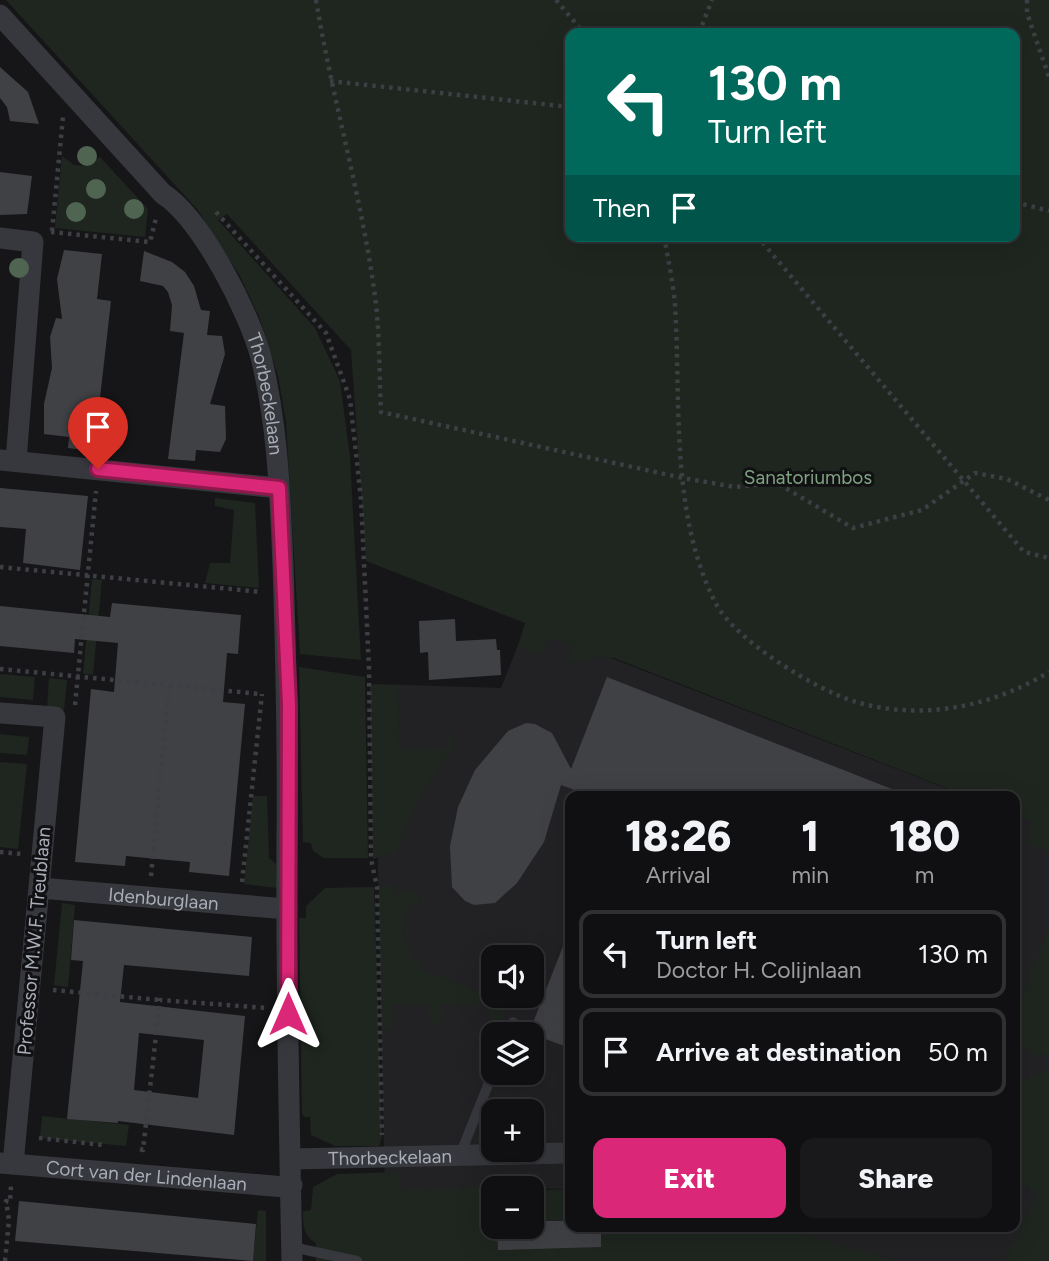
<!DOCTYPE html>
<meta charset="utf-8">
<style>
body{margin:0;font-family:Figtree,sans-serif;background:#19191b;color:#f1f3f6;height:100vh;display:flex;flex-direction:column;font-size:26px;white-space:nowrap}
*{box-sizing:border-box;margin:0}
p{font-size:23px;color:#9c9d9f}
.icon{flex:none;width:38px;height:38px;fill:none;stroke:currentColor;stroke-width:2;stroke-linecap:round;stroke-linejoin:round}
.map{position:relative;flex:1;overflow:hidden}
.side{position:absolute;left:565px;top:791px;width:455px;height:441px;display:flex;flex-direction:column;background:#101012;border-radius:14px;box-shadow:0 7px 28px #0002,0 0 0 2px #303032}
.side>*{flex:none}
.top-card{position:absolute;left:565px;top:28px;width:455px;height:214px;border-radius:14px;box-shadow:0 7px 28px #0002,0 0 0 2px #303032;background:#00695c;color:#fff;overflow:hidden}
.tools{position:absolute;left:481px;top:945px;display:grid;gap:14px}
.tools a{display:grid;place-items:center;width:63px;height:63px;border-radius:14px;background:#101012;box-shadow:0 7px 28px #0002,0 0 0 2px #303032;font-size:35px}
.pin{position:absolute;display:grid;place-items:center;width:60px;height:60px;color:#fff;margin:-72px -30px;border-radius:50% 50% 50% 0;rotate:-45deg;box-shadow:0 0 7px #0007}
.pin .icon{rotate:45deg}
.me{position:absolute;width:77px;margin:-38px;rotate:0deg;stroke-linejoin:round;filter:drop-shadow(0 0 5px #0008)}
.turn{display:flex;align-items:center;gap:24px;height:147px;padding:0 28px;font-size:32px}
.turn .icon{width:91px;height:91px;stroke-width:2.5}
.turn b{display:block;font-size:49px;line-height:60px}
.then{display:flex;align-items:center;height:66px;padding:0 28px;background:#0003;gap:14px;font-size:26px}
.eta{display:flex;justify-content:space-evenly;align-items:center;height:119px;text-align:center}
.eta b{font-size:42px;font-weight:800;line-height:49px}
.button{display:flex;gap:14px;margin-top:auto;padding:14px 28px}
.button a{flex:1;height:80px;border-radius:14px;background:#db2777;color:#fff;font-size:28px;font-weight:800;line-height:80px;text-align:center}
.button a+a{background:#19191b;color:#f1f3f6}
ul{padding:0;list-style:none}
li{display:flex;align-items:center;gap:21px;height:88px;margin:0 14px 10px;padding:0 14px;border:4px solid #303032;border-radius:14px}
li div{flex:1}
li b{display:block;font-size:26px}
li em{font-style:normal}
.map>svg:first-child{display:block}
.built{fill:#222225;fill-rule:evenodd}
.green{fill:#1e261f;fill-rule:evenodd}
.building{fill:#404145;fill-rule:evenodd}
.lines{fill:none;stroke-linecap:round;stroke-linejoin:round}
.path{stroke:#3d3f44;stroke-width:4.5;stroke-dasharray:3.5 5;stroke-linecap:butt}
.service{stroke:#37383d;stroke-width:10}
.minor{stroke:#37383d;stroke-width:21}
.tree{fill:#506452}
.route-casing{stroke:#8e194d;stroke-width:18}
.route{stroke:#db2777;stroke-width:12}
.labels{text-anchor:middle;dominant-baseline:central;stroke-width:6;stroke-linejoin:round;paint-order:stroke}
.street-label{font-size:19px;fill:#a8adb8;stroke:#111113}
.park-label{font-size:19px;fill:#7fa381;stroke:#111113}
</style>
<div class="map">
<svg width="1049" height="1261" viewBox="0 0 1049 1261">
<rect width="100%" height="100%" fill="#161618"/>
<path class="built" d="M 526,625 L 966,796 L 570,796 L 570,1189 L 494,1188 L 385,1195 L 374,684 L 501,688 ZM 494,957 L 532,957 L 532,996 L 494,996 ZM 494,1034 L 532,1034 L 532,1073 L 494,1073 ZM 494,1111 L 532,1111 L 532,1150 L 494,1150 Z
M 1015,815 L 1049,828 L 1049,1261 L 839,1261 L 734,1227 L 1015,1227 Z"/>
<path class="green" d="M 6,0 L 1049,0 L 1049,851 L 1026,844 L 1032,822 L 1015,815 L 1015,796 L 967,796 L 614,658 L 598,657 L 565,664 L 572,645 L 549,638 L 541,655 L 518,646 L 525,623 L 366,561 L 351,350 L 227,214 L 218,220 L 315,328 L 340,381 L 350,457 L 361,660 L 300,654 L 286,423 L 278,376 L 260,319 L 240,276 L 197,209 ZM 570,33 L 1015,33 L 1015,236 L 570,236 Z
M 62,156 L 74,165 L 87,166 L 100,157 L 148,209 L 145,237 L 55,228 Z
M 215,498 L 255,503 L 259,588 L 205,583 L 210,563 L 230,563 L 234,510 L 215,506 Z
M 92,579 L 102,580 L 93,675 L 83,674 Z
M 299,667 L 365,677 L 368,858 L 324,858 L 313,851 L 311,843 L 303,842 Z
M 0,674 L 35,677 L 33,700 L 0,697 Z
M 49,678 L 67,680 L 64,710 L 47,708 Z
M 370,685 L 398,685 L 399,748 L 447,749 L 448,730 L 455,740 L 453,747 L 419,797 L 395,855 L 387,854 L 373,859 Z
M 0,734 L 29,737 L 27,755 L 0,753 Z
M 0,762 L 27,764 L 18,849 L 0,847 Z
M 253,796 L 267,796 L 269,858 L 276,864 L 277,888 L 244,884 Z
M 395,886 L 396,893 L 418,891 L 419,905 L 409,903 L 402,933 L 412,959 L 422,962 L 420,969 L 508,1003 L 500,1023 L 491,1023 L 491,1004 L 442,1004 L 442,1024 L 430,1023 L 430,1005 L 392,1005 L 392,1030 L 382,1030 L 379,886 Z
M 374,887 L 382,1136 L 379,1146 L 335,1146 L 311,1135 L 310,1117 L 304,1117 L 302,1113 L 299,918 L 306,918 L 306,906 L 325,888 Z
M 62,903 L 75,905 L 68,987 L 54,985 Z
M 1049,927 L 1049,1054 L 1033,1056 L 1021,1044 L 1019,1005 Z
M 1049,1070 L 1049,1261 L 1005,1261 L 1038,1193 L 1015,1183 L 1015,1077 L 1026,1079 Z
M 42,1116 L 129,1125 L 126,1146 L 40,1138 Z
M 399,1172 L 400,1190 L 544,1186 L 545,1190 L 570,1189 L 570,1227 L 776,1227 L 896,1261 L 316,1261 L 316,1243 C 303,1235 303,1225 303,1211 L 311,1210 L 313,1187 L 337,1174 ZM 494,1188 L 532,1188 L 532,1227 L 494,1227 Z
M 258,1210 L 266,1211 L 266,1261 L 253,1261 Z"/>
<path class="building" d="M 0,67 L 28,92 L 39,124 L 10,121 L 7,107 L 0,98 Z
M 0,172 L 32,176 L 27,214 L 0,215 Z
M 64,250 L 102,254 L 97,299 L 111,301 L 94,451 L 68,448 L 69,437 L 44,434 L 44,404 L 52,368 L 50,337 L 56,318 L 62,319 L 57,279 Z
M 144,251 L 172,262 L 185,272 L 194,286 L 201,310 L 210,311 L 207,335 L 222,336 L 225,354 L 210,404 L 225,406 L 226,439 L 220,452 L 196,450 L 195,461 L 168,459 L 184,333 L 170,331 L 172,305 L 168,292 L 163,286 L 140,281 Z
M 0,488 L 88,496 L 80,570 L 23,563 L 26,529 L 0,527 Z
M 112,603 L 241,615 L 238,654 L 227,653 L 223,702 L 245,704 L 229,876 L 189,872 L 190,862 L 126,856 L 125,866 L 75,862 L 91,689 L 114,692 L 118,643 L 75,639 L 74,653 L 0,646 L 0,606 L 110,617 Z
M 455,619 L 456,641 L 496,639 L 497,650 L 500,650 L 501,675 L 429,680 L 428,652 L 420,653 L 419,621 Z
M 607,677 L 907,795 L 907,796 L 591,796 L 561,785 L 544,842 L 517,883 L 495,903 L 474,905 L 465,901 L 452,887 L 450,846 L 458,807 L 475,770 L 508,731 L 526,723 L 535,724 L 552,733 L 571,769 Z
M 74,920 L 252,937 L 249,976 L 124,965 L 120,1002 L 245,1016 L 234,1135 L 118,1121 L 118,1123 L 67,1119 L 83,961 L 71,960 ZM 139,1033 L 204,1040 L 198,1098 L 134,1090 Z
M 569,931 L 570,932 L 570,1048 L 529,1033 Z
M 19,1201 L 256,1224 L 253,1261 L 15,1241 Z
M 532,1221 L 570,1221 L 570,1227 L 601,1227 L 601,1247 L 498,1250 L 497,1227 L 532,1227 Z"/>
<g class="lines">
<path class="path" d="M 316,0 C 332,97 360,191 374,289 C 380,329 379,371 381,412 L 683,478 L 735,487 L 777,483 L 853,528 L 922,510 L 975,473 L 1007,479 L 1049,500
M 556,0 L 584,33
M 1027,0 L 1027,13 L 1049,77
M 699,33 L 712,0
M 330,81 L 570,107
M 1015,202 L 1049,211
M 216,212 L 326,333 L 350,399 L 361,499 L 369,668 L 371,859 L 377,887 L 382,1135
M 52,231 L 63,117
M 51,232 L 150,242 L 156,218
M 664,236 C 668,259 673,282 675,304 C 681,402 670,513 715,602 C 734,640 816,690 856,702 C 921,721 992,707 1049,672
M 757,236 L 1024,552 L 1049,558
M 0,567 L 262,592
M 0,669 L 260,694
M 75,705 L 96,491
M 0,852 L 21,854
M 151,876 L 169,685
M 242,882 L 262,694
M 53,990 L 160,1000
M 39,1138 L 103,1145
M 140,1149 L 143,1150 L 160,1000 L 267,1008
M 5,1261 L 9,1220 L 6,1201 L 10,1202 L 11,1186"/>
<path class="service" d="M 508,1034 L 513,1022
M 460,1155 L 494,1070
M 292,1247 L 357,1261"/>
<g class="minor">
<path id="s1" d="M 0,15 L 163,194 C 201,218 249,312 261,357 C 278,425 280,496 283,565 C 286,658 288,749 287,841 C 286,981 289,1121 292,1261"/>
<path d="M 0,238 L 33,242 L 16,461"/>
<path d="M 0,460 L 279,488"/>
<path d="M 0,713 L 55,717 L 13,1164"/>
<path id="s2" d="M 40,888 L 287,909"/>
<path id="s3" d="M 292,1159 L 570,1153"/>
<path id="s4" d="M 0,1163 L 285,1187 L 292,1185"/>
</g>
</g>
<g class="tree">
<circle cx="87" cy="156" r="10"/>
<circle cx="96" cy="189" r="10"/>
<circle cx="134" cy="209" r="10"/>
<circle cx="76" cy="212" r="10"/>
<circle cx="19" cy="268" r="10"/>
</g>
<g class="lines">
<defs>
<path id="route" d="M 98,469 L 279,488 L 289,705 L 288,1014"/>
</defs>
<use href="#route" class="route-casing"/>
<use href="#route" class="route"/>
</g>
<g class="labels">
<g class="street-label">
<text stroke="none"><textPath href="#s1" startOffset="472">Thorbeckelaan</textPath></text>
<text stroke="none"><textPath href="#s2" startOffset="124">Idenburglaan</textPath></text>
<text transform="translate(34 941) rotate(-85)">Professor M.W.F. Treublaan</text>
<text stroke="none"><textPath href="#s3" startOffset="98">Thorbeckelaan</textPath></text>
<text stroke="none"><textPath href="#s4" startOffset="147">Cort van der Lindenlaan</textPath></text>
</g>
<g class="park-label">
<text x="808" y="477">Sanatoriumbos</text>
</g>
</g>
</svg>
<div class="tools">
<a><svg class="icon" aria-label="sound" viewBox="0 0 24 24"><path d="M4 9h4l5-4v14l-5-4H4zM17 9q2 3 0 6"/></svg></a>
<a><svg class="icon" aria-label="layers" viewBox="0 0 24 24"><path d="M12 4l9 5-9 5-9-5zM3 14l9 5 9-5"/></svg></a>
<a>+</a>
<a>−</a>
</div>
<div class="pin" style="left:98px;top:469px;background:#d93025"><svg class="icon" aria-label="arrive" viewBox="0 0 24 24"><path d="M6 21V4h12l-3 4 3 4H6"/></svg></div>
<svg class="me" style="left:288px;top:1014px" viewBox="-20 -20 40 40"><path d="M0-17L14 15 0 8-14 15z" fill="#db2777" stroke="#fff" stroke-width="4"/></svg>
<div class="top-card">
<div class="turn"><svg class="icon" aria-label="left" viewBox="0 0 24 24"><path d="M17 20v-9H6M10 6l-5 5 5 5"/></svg><div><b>130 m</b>Turn left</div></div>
<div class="then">Then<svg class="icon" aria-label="arrive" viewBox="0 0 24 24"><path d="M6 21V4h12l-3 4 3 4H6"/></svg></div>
</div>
<section class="side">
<div class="eta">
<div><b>18:26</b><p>Arrival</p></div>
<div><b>1</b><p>min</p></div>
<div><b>180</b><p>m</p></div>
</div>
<ul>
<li><svg class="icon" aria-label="left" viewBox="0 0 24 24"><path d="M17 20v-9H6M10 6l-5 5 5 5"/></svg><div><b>Turn left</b><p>Doctor H. Colijnlaan</p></div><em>130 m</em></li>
<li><svg class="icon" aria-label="arrive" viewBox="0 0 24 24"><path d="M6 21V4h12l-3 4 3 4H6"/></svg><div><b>Arrive at destination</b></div><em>50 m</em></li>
</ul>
<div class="button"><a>Exit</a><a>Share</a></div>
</section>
</div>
